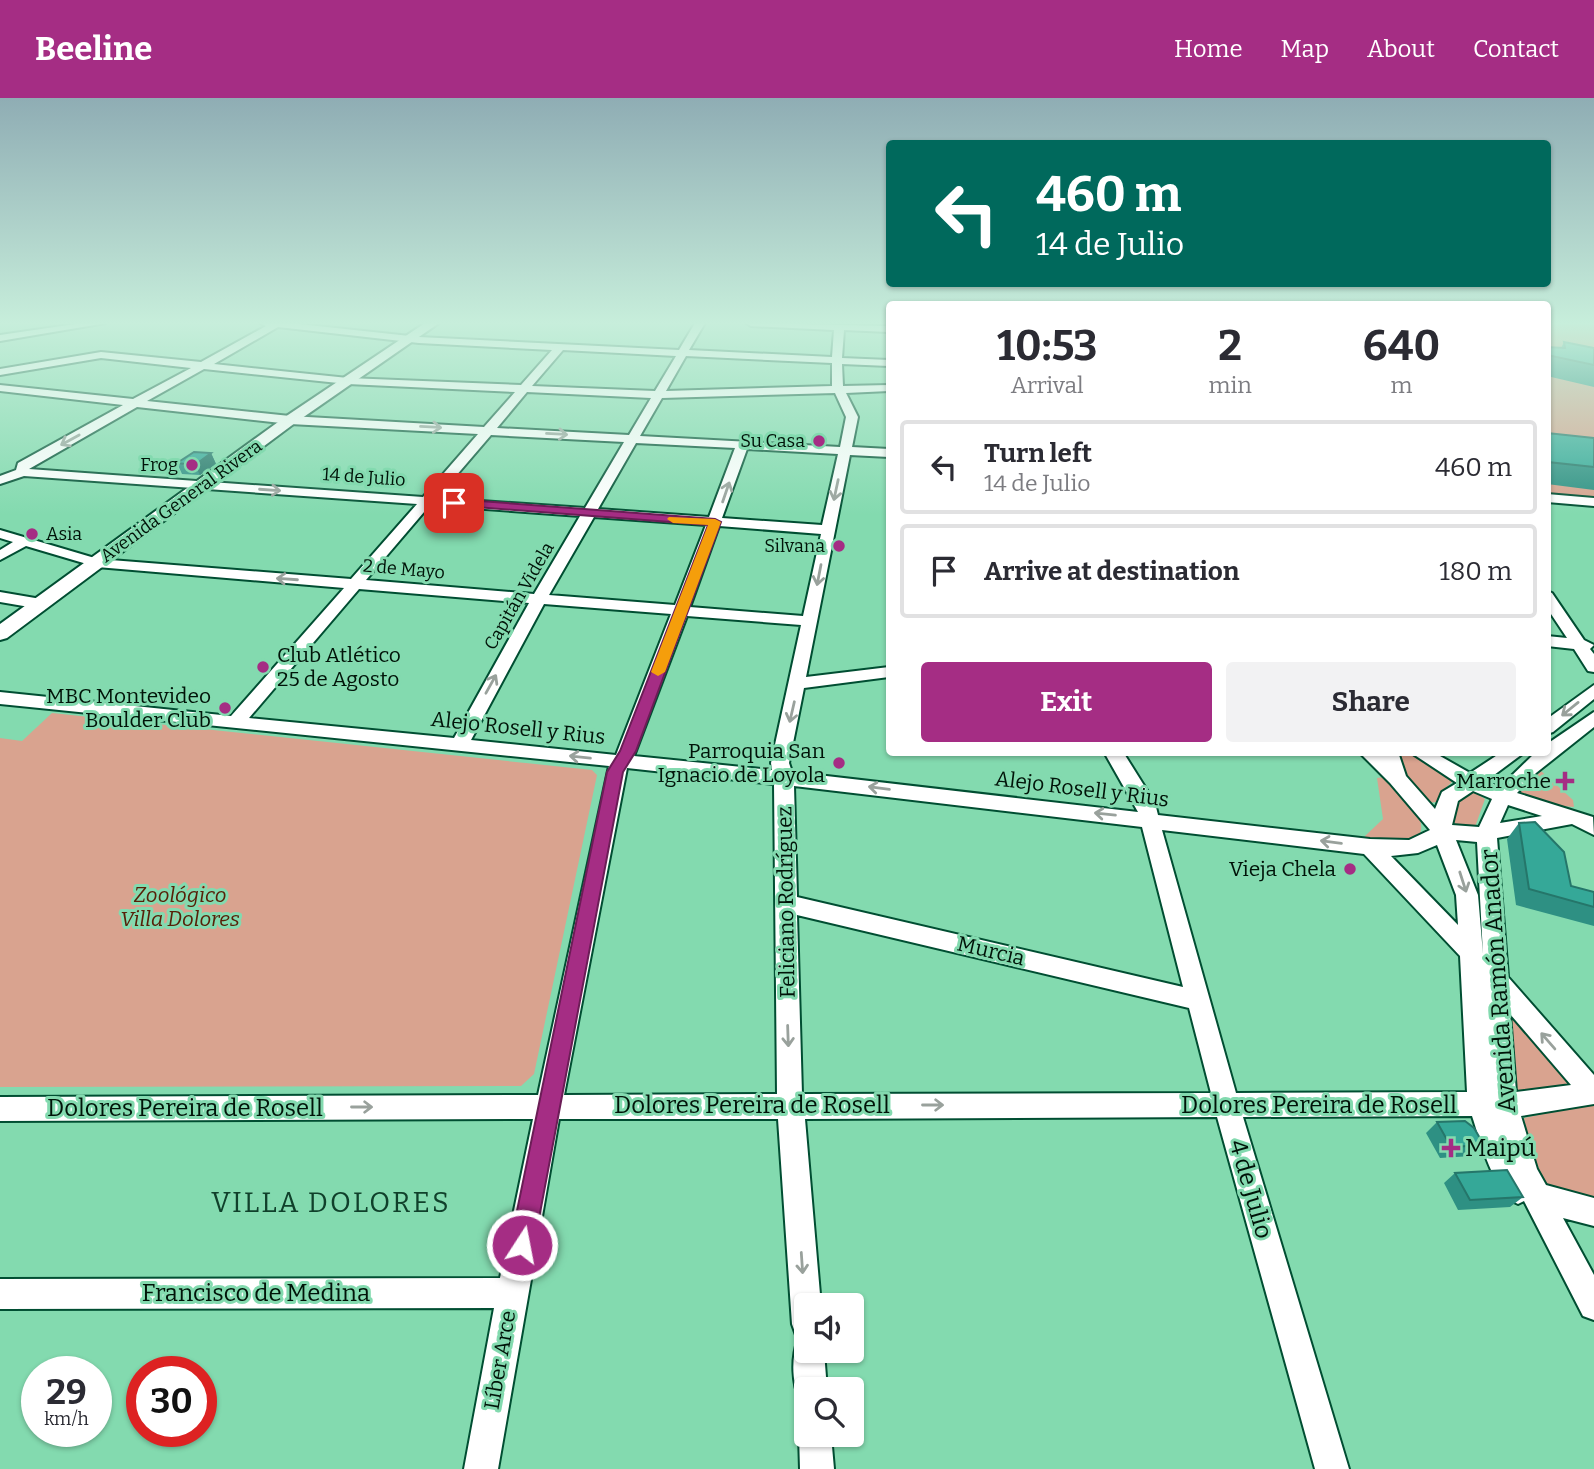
<!DOCTYPE html>
<meta charset="utf-8">
<style>
body{margin:0;font-family:Bitter,serif;background:#f2f2f3;color:#2b2b33;height:100vh;display:flex;flex-direction:column;font-size:26px;white-space:nowrap}
*{box-sizing:border-box;margin:0}
p{font-size:23px;color:#7c7c81}
.icon{flex:none;width:38px;height:38px;fill:none;stroke:currentColor;stroke-width:2;stroke-linecap:round;stroke-linejoin:round}
.map{position:relative;flex:1;overflow:hidden}
.drawer{position:absolute;left:886px;top:203px;width:665px;height:455px;display:flex;flex-direction:column;background:#fff;border-radius:7px;box-shadow:0 2px 5px #0004}
.drawer>*{flex:none}
.hud{position:absolute;left:886px;top:42px;width:665px;height:147px;border-radius:7px;box-shadow:0 2px 5px #0004;background:#00695c;color:#fff;overflow:hidden}
.buttons{position:absolute;left:794px;top:1195px;display:grid;gap:14px}
.buttons a{display:grid;place-items:center;width:70px;height:70px;border-radius:7px;background:#fff;box-shadow:0 2px 5px #0004;font-size:35px}
.speed{position:absolute;left:21px;top:1258px;display:flex;gap:14px;font-size:35px;font-weight:700;text-align:center}
.speed>*{display:grid;place-content:center;width:91px;height:91px;border-radius:50%;background:#fff;box-shadow:0 2px 5px #0004;line-height:1}
.speed small{font-size:18px;font-weight:400}
.speed .limit{border:10px solid #d22;background:#fff;color:#111}
.pin{position:absolute;display:grid;place-items:center;width:60px;height:60px;color:#fff;margin:-30px;border-radius:14px;box-shadow:0 4px 10px #0006}
.me{position:absolute;width:77px;margin:-38px;rotate:11deg;stroke-linejoin:round;filter:drop-shadow(0 0 5px #0008)}
.turn{display:flex;align-items:center;gap:24px;height:147px;padding:0 35px;font-size:32px}
.turn .icon{width:91px;height:91px;stroke-width:2.5}
.turn b{display:block;font-size:49px;line-height:60px}
.eta{display:flex;justify-content:space-evenly;align-items:center;height:119px;text-align:center}
.eta b{font-size:42px;font-weight:700;line-height:49px}
.action{display:flex;gap:14px;margin-top:auto;padding:14px 35px}
.action a{flex:1;height:80px;border-radius:7px;background:#a52d84;color:#fff;font-size:28px;font-weight:700;line-height:80px;text-align:center}
.action a+a{background:#f2f2f3;color:#2b2b33}
ul{padding:0;list-style:none}
li{display:flex;align-items:center;gap:21px;height:94px;margin:0 14px 10px;padding:0 21px;border:4px solid #e1e1e2;border-radius:7px}
li div{flex:1}
li b{display:block;font-size:26px}
li em{font-style:normal}
header{display:flex;align-items:center;gap:42px;box-sizing:border-box;height:98px;padding:0 35px;background:#a52d84;color:#fff}
header strong{font-size:33px}
nav{display:flex;gap:38px;margin-inline-start:auto;font-size:24px}
.map>svg:first-child{display:block}
.green{fill:#d9a38f}
.lines{fill:none;stroke-linecap:round;stroke-linejoin:round}
.minor-casing{stroke:#004e32;stroke-width:4}
.major-casing{stroke:#004e32;stroke-width:4}
.minor{fill:#fff;fill-rule:evenodd}
.major{fill:#fff;fill-rule:evenodd}
.wall{fill:#2e9083}
.shaded-wall{fill:#25766a}
.building{fill:#35a898;stroke:#25766a;stroke-width:2}
.oneway{stroke:#99a19c}
.route{fill:#a52d84;stroke:#6b1d56;stroke-width:2}
.slow{fill:#f59e0b}
.poi-dot{fill:#a52d84;stroke:#83daaf;stroke-width:2.5}
.labels{text-anchor:middle;dominant-baseline:central;stroke-width:6;stroke-linejoin:round;paint-order:stroke}
.far-poi-label{font-size:18px;fill:#001308;stroke:#83daaf;text-anchor:end}
.far-street-label{font-size:18px;fill:#001308;stroke:#83daaf}
.poi-label{font-size:21px;fill:#001308;stroke:#83daaf;text-anchor:end}
.street-label{font-size:21px;fill:#001308;stroke:#83daaf}
.park-label{font-size:21px;font-style:italic;fill:#572008;stroke:#83daaf}
.near-street-label{font-size:24px;fill:#001308;stroke:#83daaf}
.near-poi-label{font-size:24px;fill:#001308;stroke:#83daaf;text-anchor:start}
.near-neighbourhood-label{font-size:28px;letter-spacing:2px;fill:#10402b;stroke:#83daaf}
</style>
<header>
<strong>Beeline</strong>
<nav><a>Home</a><a>Map</a><a>About</a><a>Contact</a></nav>
</header>
<div class="map">
<svg width="1594" height="1371" viewBox="0 0 1594 1371">
<rect width="100%" height="100%" fill="#83daaf"/>
<path class="green" d="M 1547,225 L 1594,225 L 1594,404 L 1547,400 Z
M 52,615 L 592,672 L 597,677 L 534,976 L 521,988 L 0,989 L 0,640 L 22,643 Z
M 1394,655 L 1410,655 L 1449,678 L 1452,684 L 1440,695 L 1436,704 L 1429,705 L 1403,677 Z
M 1541,673 L 1573,702 L 1574,709 L 1551,707 L 1519,695 Z
M 1384,679 C 1398,694 1430,716 1419,738 L 1402,744 L 1367,742 L 1365,738 L 1383,721 L 1377,680 Z
M 1472,693 L 1485,701 L 1475,729 L 1458,729 L 1454,724 L 1458,703 Z
M 1511,919 L 1516,920 L 1568,982 L 1567,987 L 1515,997 Z
M 1594,1005 L 1594,1104 L 1550,1092 L 1545,1086 L 1528,1043 L 1524,1020 Z"/>
<g class="lines">
<defs>
<path id="minor" d="M 82,225 L 106,225 L 0,243 L 0,237 Z
M 260,225 L 290,225 L 419,239 L 679,252 L 695,225 L 705,225 L 689,252 L 832,259 L 834,232 L 751,228 L 746,225 L 889,228 L 889,234 L 844,232 L 842,260 L 889,262 L 889,268 L 842,266 L 843,288 L 889,287 L 889,293 L 846,295 L 858,319 L 852,349 L 889,351 L 889,359 L 850,357 L 806,579 L 889,569 L 889,579 L 804,590 L 789,665 L 792,674 L 1138,714 L 1104,654 L 1123,654 L 1155,705 L 1158,717 L 1370,741 L 1409,742 L 1430,732 L 1390,685 L 1359,654 L 1398,654 L 1406,678 L 1435,711 L 1442,694 L 1457,685 L 1410,654 L 1433,654 L 1470,675 L 1502,654 L 1525,654 L 1486,683 L 1500,689 L 1536,654 L 1547,654 L 1547,646 L 1594,614 L 1594,629 L 1536,675 L 1517,695 L 1593,719 L 1594,737 L 1572,726 L 1497,740 L 1508,879 L 1594,977 L 1594,1006 L 1521,1018 L 1537,1071 L 1546,1087 L 1594,1100 L 1594,1128 L 1563,1120 L 1594,1177 L 1594,1222 L 1583,1218 L 1524,1103 L 1518,1106 C 1494,1096 1480,1042 1472,1018 L 1243,1019 L 1349,1371 L 1315,1371 L 1217,1019 L 805,1021 L 821,1208 L 807,1208 L 807,1253 L 824,1253 L 827,1292 L 807,1292 L 807,1306 L 800,1303 C 792,1285 791,1260 798,1242 L 804,1240 L 796,1237 L 792,1226 L 778,1021 L 559,1021 L 498,1371 L 464,1371 L 494,1210 L 0,1211 L 0,1181 L 500,1180 L 533,1021 L 0,1023 L 0,999 L 538,997 L 609,668 L 0,606 L 0,594 L 231,618 L 344,490 L 97,469 L 26,448 L 0,462 L 0,452 L 13,444 L 0,440 L 0,432 L 98,461 L 351,481 L 417,406 L 24,378 L 0,386 L 0,378 L 16,372 L 18,365 L 123,307 L 0,293 L 0,287 L 133,301 L 191,270 L 101,260 L 0,277 L 0,271 L 101,254 L 201,264 L 266,228 ZM 278,229 L 419,245 L 552,252 L 521,287 L 348,280 L 214,266 ZM 563,252 L 676,258 L 655,293 L 532,288 ZM 686,258 L 832,265 L 832,288 L 666,293 ZM 204,271 L 348,286 L 515,294 L 484,329 L 290,318 L 147,303 ZM 527,294 L 651,300 L 629,337 L 497,330 ZM 835,295 L 846,319 L 840,349 L 640,338 L 662,300 ZM 137,309 L 290,326 L 478,336 L 423,399 L 29,371 ZM 491,337 L 624,344 L 585,410 L 437,400 ZM 636,345 L 735,350 L 709,419 L 598,411 ZM 747,351 L 838,356 L 822,427 L 722,420 ZM 430,407 L 580,418 L 534,496 L 366,482 ZM 594,419 L 706,427 L 675,507 L 549,497 ZM 719,428 L 821,436 L 803,518 L 690,509 ZM 359,491 L 529,505 L 454,640 L 249,620 ZM 544,506 L 671,516 L 616,657 L 471,642 ZM 687,518 L 801,527 L 771,665 L 772,672 L 634,658 ZM 627,670 L 774,686 L 777,996 L 564,997 ZM 794,688 L 1142,729 L 1183,889 L 797,799 ZM 1473,693 L 1492,701 L 1479,729 L 1452,727 L 1458,703 ZM 1508,707 L 1542,718 L 1500,725 ZM 1162,732 L 1364,756 L 1460,858 L 1467,994 L 1236,995 ZM 1456,742 L 1477,744 L 1483,856 L 1478,797 ZM 1437,747 L 1456,797 L 1458,827 L 1391,758 L 1418,755 ZM 797,817 L 1189,910 L 1211,995 L 802,996 ZM 1510,916 L 1571,987 L 1516,994 Z
M 1547,396 L 1594,400 L 1594,408 L 1547,404 Z
M 1547,493 L 1552,495 L 1584,542 L 1594,547 L 1590,551 L 1594,556 L 1594,574 L 1588,573 L 1574,551 L 1547,548 L 1547,538 L 1567,540 L 1547,510 Z
M 0,494 L 41,501 L 49,506 L 41,511 L 0,504 Z
M 1594,587 L 1594,601 L 1553,634 L 1547,636 L 1547,621 Z
M 807,1324 L 807,1337 L 831,1337 L 834,1371 L 800,1371 L 799,1337 Z"/>
<path id="major" d="M 425,225 L 439,225 L 295,325 L 7,540 L 0,542 L 0,526 L 285,319 Z"/>
</defs>
<use href="#minor" class="minor-casing"/>
<use href="#major" class="major-casing"/>
<use href="#minor" class="minor"/>
<use href="#major" class="major"/>
</g>
<path class="wall" d="M 1564,244 L 1594,250 L 1594,289 L 1547,278 L 1547,249 L 1561,250 Z
M 1547,335 L 1594,340 L 1594,392 L 1547,386 Z
M 211,355 L 216,366 L 200,377 L 182,376 L 177,365 Z
M 1519,725 L 1571,788 L 1594,794 L 1594,828 L 1516,807 L 1507,741 Z
M 1437,1024 L 1484,1047 L 1472,1058 L 1440,1060 L 1426,1035 Z
M 1455,1075 L 1523,1099 L 1510,1109 L 1458,1112 L 1444,1085 Z"/>
<path class="shaded-wall" d="M 211,355 L 216,366 L 200,377 L 195,367 Z"/>
<path class="building" d="M 1564,244 L 1594,250 L 1594,267 L 1547,257 L 1547,249 L 1565,250 Z
M 1547,335 L 1594,340 L 1594,369 L 1548,364 L 1547,360 Z
M 194,354 L 211,355 L 195,367 L 177,365 Z
M 1535,724 L 1564,754 L 1571,788 L 1594,794 L 1594,809 L 1529,791 L 1519,725 Z
M 1465,1023 L 1474,1030 L 1484,1047 L 1451,1049 L 1437,1024 Z
M 1507,1072 L 1523,1099 L 1470,1102 L 1455,1075 Z"/>
<defs><path id="oneway-shaft" d="M-6 0H5M1.5-3L5.5 0L1.5 3" fill="none" stroke-width="1.6" stroke-linecap="round" stroke-linejoin="round" transform="scale(1.75)"/></defs>
<g class="oneway">
<use href="#oneway-shaft" transform="translate(431 329) rotate(3)"/>
<use href="#oneway-shaft" transform="translate(557 336) rotate(3)"/>
<use href="#oneway-shaft" transform="translate(70 342) rotate(151)"/>
<use href="#oneway-shaft" transform="translate(270 392) rotate(4)"/>
<use href="#oneway-shaft" transform="translate(836 392) rotate(102)"/>
<use href="#oneway-shaft" transform="translate(726 394) rotate(-71)"/>
<use href="#oneway-shaft" transform="translate(819 477) rotate(101)"/>
<use href="#oneway-shaft" transform="translate(287 481) rotate(-176)"/>
<use href="#oneway-shaft" transform="translate(491 586) rotate(-61)"/>
<use href="#oneway-shaft" transform="translate(1570 611) rotate(141)"/>
<use href="#oneway-shaft" transform="translate(792 614) rotate(103)"/>
<use href="#oneway-shaft" transform="translate(580 659) rotate(-174)"/>
<use href="#oneway-shaft" transform="translate(879 690) rotate(-173)"/>
<use href="#oneway-shaft" transform="translate(1105 716) rotate(-174)"/>
<use href="#oneway-shaft" transform="translate(1331 744) rotate(-173)"/>
<use href="#oneway-shaft" transform="translate(1463 784) rotate(72)"/>
<use href="#oneway-shaft" transform="translate(788 938) rotate(88)"/>
<use href="#oneway-shaft" transform="translate(1548 943) rotate(-131)"/>
<use href="#oneway-shaft" transform="translate(933 1007)"/>
<use href="#oneway-shaft" transform="translate(362 1009)"/>
<use href="#oneway-shaft" transform="translate(802 1165) rotate(86)"/>
</g>
<linearGradient id="sky" x2="0" y2="1"><stop stop-color="#8fadb4"/><stop offset="0.54" stop-color="#c7eedb"/><stop offset="1" stop-color="#c7eedb" stop-opacity="0"/></linearGradient>
<rect width="1594" height="417" fill="url(#sky)"/>
<path class="route" d="M 454,401 L 715,421 L 721,424 L 636,653 L 623,674 L 534,1147 L 530,1156 L 522,1159 L 513,1156 L 510,1147 L 607,674 L 620,653 L 708,427 L 450,407 L 450,402 Z"/>
<path class="slow" d="M 669,419 L 715,421 L 721,424 L 665,574 L 658,578 L 651,574 L 708,427 L 673,425 L 667,421 Z"/>
<g class="poi-dot">
<circle cx="819" cy="343" r="7"/>
<circle cx="192" cy="367" r="7"/>
<circle cx="32" cy="436" r="7"/>
<circle cx="839" cy="448" r="7"/>
<circle cx="263" cy="569" r="7"/>
<circle cx="225" cy="610" r="7"/>
<circle cx="839" cy="665" r="7"/>
<path d="M1561.5 672.5h7v7h7v7h-7v7h-7v-7h-7v-7h7z"/>
<circle cx="1350" cy="771" r="7"/>
<path d="M1447.5 1039.5h7v7h7v7h-7v7h-7v-7h-7v-7h7z"/>
</g>
<g class="labels">
<g class="far-poi-label">
<text x="805" y="343">Su Casa</text>
<text x="178" y="367">Frog</text>
<text x="46" y="436" text-anchor="start">Asia</text>
<text x="825" y="448">Silvana</text>
</g>
<g class="far-street-label">
<text transform="translate(364 379) rotate(4)">14 de Julio</text>
<text transform="translate(181 403) rotate(-36)">Avenida General Rivera</text>
<text transform="translate(404 471) rotate(5)">2 de Mayo</text>
<text transform="translate(519 498) rotate(-60)">Capitán Videla</text>
</g>
<g class="poi-label">
<text x="277" y="557" text-anchor="start">Club Atlético<tspan x="277" dy="24">25 de Agosto</tspan></text>
<text x="211" y="598">MBC Montevideo<tspan x="211" dy="24">Boulder Club</tspan></text>
<text x="825" y="653">Parroquia San<tspan x="825" dy="24">Ignacio de Loyola</tspan></text>
<text x="1551" y="683">Marroche</text>
<text x="1336" y="771">Vieja Chela</text>
</g>
<g class="street-label">
<text transform="translate(518 630) rotate(6)">Alejo Rosell y Rius</text>
<text transform="translate(1082 691) rotate(7)">Alejo Rosell y Rius</text>
<text transform="translate(786 804) rotate(-91)">Feliciano Rodríguez</text>
<text transform="translate(991 853) rotate(13)">Murcia</text>
<text transform="translate(500 1262) rotate(-80)">Líber Arce</text>
</g>
<g class="park-label">
<text x="180" y="797">Zoológico<tspan x="180" dy="24">Villa Dolores</tspan></text>
</g>
<g class="near-street-label">
<text transform="translate(1498 883) rotate(-94)">Avenida Ramón Anador</text>
<text x="752" y="1007">Dolores Pereira de Rosell</text>
<text x="1319" y="1007">Dolores Pereira de Rosell</text>
<text x="185" y="1010">Dolores Pereira de Rosell</text>
<text transform="translate(1251 1091) rotate(74)">4 de Julio</text>
<text x="256" y="1195">Francisco de Medina</text>
</g>
<g class="near-poi-label">
<text x="1465" y="1050">Maipú</text>
</g>
<g class="near-neighbourhood-label">
<text x="331" y="1104">VILLA DOLORES</text>
</g>
</g>
</svg>
<div class="buttons">
<a><svg class="icon" aria-label="sound" viewBox="0 0 24 24"><path d="M4 9h4l5-4v14l-5-4H4zM17 9q2 3 0 6"/></svg></a>
<a><svg class="icon" aria-label="search" viewBox="0 0 24 24"><circle cx="10" cy="10" r="6"/><path d="M15 15l6 6"/></svg></a>
</div>
<div class="speed"><div>29<small>km/h</small></div><div class="limit">30</div></div>
<div class="pin" style="left:454px;top:405px;background:#d93025"><svg class="icon" aria-label="arrive" viewBox="0 0 24 24"><path d="M6 21V4h12l-3 4 3 4H6"/></svg></div>
<svg class="me" style="left:522px;top:1147px" viewBox="-20 -20 40 40"><circle r="17" fill="#a52d84" stroke="#fff" stroke-width="3"/><path d="M0-11L8 9 0 5-8 9z" fill="#fff"/></svg>
<div class="hud">
<div class="turn"><svg class="icon" aria-label="left" viewBox="0 0 24 24"><path d="M17 20v-9H6M10 6l-5 5 5 5"/></svg><div><b>460 m</b>14 de Julio</div></div>
</div>
<section class="drawer">
<div class="eta">
<div><b>10:53</b><p>Arrival</p></div>
<div><b>2</b><p>min</p></div>
<div><b>640</b><p>m</p></div>
</div>
<ul>
<li><svg class="icon" aria-label="left" viewBox="0 0 24 24"><path d="M17 20v-9H6M10 6l-5 5 5 5"/></svg><div><b>Turn left</b><p>14 de Julio</p></div><em>460 m</em></li>
<li><svg class="icon" aria-label="arrive" viewBox="0 0 24 24"><path d="M6 21V4h12l-3 4 3 4H6"/></svg><div><b>Arrive at destination</b></div><em>180 m</em></li>
</ul>
<div class="action"><a>Exit</a><a>Share</a></div>
</section>
</div>
